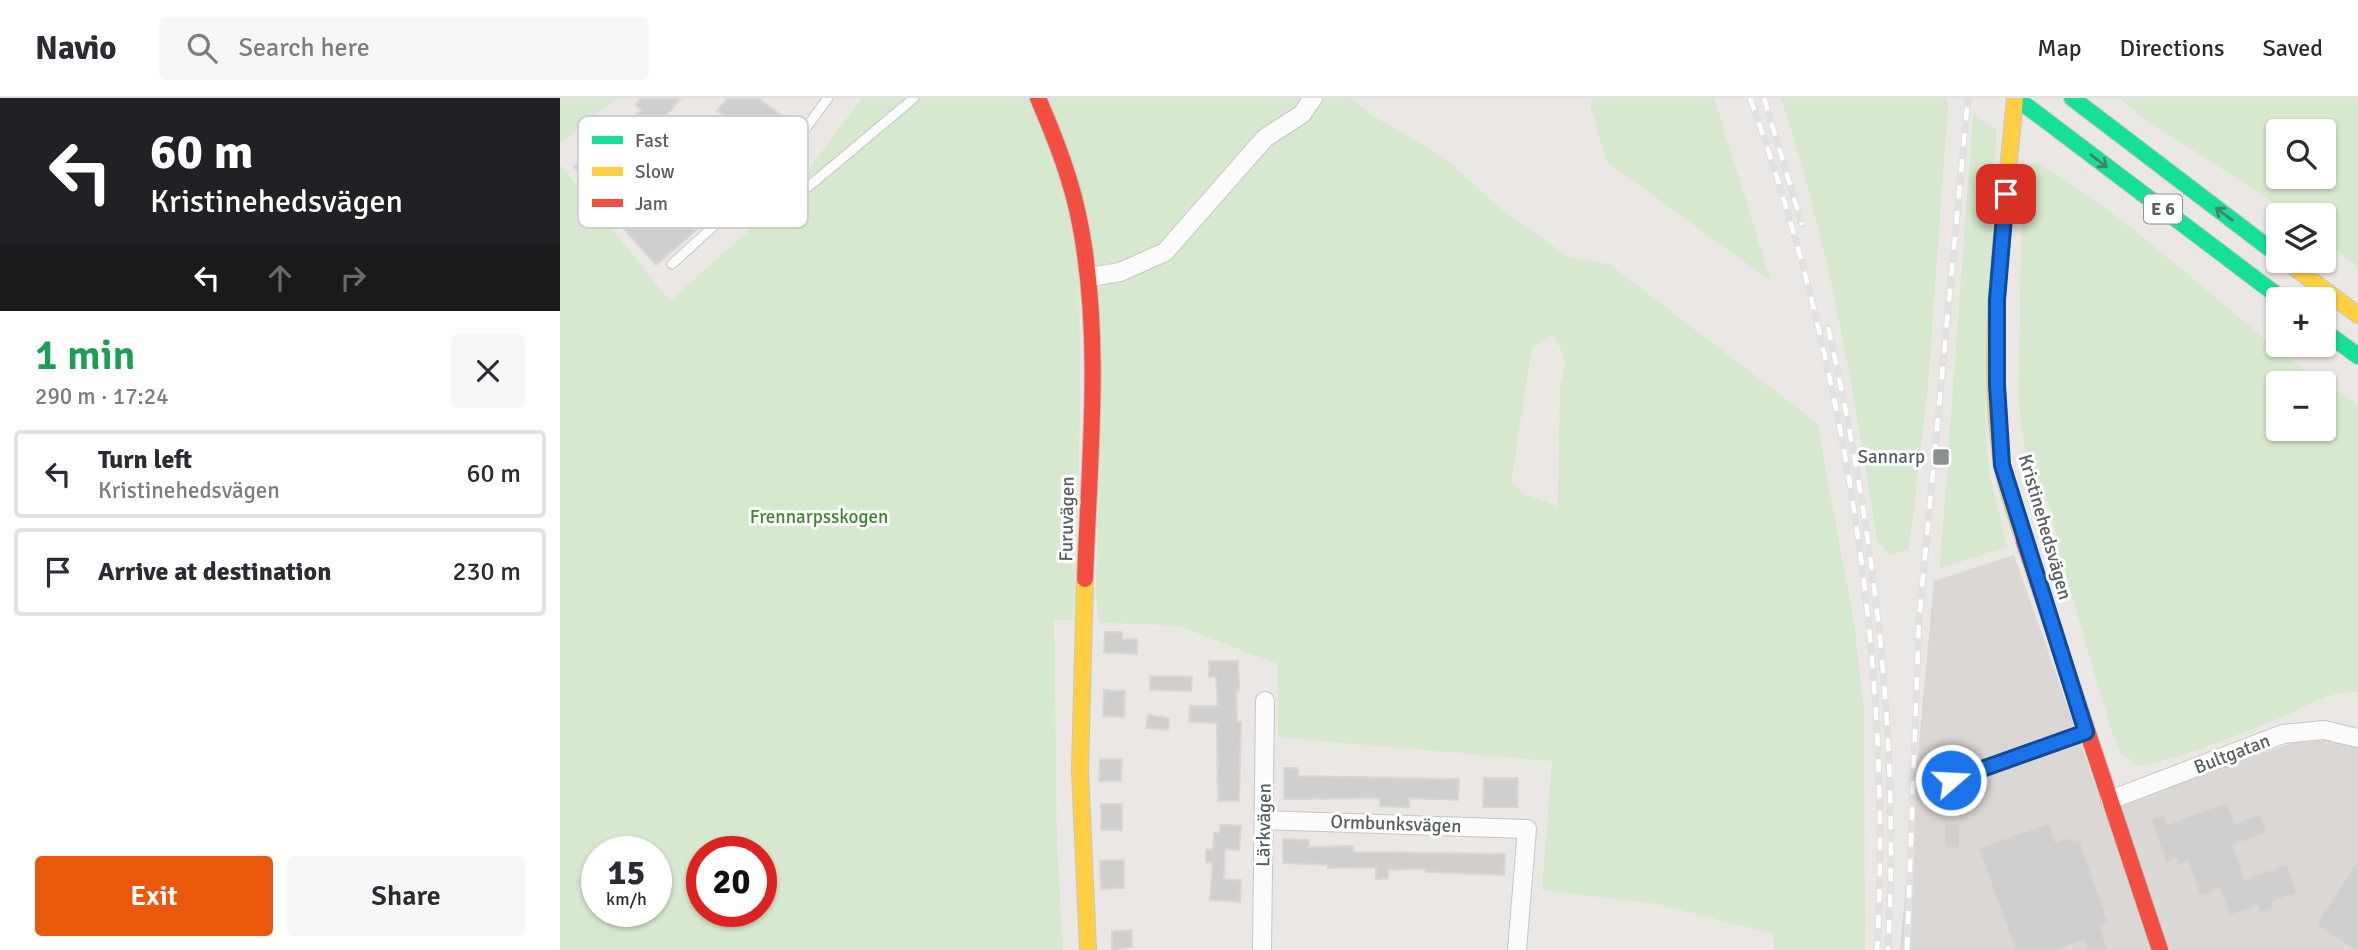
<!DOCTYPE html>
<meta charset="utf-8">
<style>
body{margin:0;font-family:Signika,sans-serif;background:#f7f7f7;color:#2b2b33;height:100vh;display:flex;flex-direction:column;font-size:26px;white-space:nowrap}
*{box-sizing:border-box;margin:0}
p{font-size:23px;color:#7c7c81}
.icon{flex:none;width:38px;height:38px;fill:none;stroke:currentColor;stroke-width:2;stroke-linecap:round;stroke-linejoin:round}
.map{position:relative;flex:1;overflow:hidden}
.panel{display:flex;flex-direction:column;background:#fff;width:560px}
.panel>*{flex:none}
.hud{background:#202124;color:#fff;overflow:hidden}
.controls{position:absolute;left:1706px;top:21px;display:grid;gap:14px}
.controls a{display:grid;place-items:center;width:70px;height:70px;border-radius:7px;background:#fff;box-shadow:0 2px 5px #0004;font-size:35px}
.speed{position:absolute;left:21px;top:738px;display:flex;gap:14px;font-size:35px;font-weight:700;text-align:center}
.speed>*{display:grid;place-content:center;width:91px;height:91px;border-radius:50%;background:#fff;box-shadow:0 2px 5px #0004;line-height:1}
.speed small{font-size:18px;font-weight:400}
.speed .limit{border:10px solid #d22;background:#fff;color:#111}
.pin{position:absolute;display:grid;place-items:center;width:60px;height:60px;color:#fff;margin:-30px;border-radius:14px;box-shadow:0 4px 10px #0006}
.me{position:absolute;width:77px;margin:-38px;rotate:71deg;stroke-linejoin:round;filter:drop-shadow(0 0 5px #0008)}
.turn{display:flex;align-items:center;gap:24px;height:147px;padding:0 35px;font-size:32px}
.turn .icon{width:91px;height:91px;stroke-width:2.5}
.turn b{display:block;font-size:49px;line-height:60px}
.lanes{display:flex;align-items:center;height:66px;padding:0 35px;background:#0003;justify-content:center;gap:35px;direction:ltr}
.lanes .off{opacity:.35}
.round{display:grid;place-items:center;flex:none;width:74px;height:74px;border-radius:7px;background:#f7f7f7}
.head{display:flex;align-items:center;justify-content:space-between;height:119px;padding:0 35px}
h1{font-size:42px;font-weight:600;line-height:52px;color:#1e9e55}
.button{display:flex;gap:14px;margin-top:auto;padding:14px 35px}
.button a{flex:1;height:80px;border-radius:7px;background:#ea580c;color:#fff;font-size:28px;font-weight:600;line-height:80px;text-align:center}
.button a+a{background:#f7f7f7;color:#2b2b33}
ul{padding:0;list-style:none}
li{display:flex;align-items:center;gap:21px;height:88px;margin:0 14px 10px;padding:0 21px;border:4px solid #e1e1e2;border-radius:7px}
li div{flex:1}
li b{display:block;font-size:26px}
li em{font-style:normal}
header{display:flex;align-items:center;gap:42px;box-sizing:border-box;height:98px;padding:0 35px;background:#fff;border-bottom:2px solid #e1e1e2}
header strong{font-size:33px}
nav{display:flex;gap:38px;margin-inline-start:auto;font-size:24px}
.search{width:490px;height:63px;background:#f7f7f7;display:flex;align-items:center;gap:18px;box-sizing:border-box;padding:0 24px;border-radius:7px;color:#7c7c81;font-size:26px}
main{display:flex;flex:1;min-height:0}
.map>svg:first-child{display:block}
.industrial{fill:#dbd7d5}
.green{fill:#d6e8cd;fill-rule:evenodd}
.building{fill:#d1cfce;stroke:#dad6d3;stroke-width:2}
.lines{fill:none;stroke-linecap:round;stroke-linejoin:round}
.lane-casing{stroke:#c5c6c5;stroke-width:11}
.street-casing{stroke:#c5c6c5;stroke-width:20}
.fast-casing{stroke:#c5c6c5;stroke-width:18}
.slow-casing{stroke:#c5c6c5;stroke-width:18}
.jam-casing{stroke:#c5c6c5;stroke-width:18}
.lane{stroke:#fcfbfb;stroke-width:9}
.street{stroke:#fcfbfb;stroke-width:18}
.fast{stroke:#16e098;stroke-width:16}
.slow{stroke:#ffcf43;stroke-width:16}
.jam{stroke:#f24e42;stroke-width:16}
.rail-casing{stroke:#e1e1e1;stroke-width:7}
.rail{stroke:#fff;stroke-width:4.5;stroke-dasharray:13;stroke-linecap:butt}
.oneway{stroke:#488070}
.route-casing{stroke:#114b97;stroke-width:18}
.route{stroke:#1a73e8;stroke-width:12}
.poi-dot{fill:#8c8f90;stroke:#fff;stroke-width:2.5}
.labels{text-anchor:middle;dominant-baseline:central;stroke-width:6;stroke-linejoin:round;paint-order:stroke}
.shield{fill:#fff;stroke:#8b9092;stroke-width:2}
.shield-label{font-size:18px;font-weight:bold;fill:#596063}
.poi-label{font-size:19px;fill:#596063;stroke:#fff;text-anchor:end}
.park-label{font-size:19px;fill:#40862d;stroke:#fff}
.street-label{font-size:19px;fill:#596063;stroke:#fff}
.key{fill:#fff;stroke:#cdcfd0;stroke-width:2}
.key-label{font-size:19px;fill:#596063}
</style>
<header>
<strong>Navio</strong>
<div class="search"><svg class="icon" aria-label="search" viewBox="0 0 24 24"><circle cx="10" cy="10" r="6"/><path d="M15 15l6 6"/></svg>Search here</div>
<nav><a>Map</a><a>Directions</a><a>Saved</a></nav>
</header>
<main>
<section class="panel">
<div class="hud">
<div class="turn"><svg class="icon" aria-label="left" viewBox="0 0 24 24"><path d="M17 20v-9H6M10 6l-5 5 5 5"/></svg><div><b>60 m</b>Kristinehedsvägen</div></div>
<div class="lanes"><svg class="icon" aria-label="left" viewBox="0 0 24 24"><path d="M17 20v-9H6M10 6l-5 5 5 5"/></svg><svg class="icon off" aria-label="ahead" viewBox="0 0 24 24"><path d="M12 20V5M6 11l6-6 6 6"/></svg><svg class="icon off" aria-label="right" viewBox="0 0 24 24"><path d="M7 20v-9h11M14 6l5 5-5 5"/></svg></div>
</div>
<div class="head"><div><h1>1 min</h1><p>290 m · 17:24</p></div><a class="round"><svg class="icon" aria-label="close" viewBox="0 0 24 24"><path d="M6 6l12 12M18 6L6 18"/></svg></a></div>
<ul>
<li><svg class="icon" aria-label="left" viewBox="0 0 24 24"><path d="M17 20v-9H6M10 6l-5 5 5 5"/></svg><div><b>Turn left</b><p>Kristinehedsvägen</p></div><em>60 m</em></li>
<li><svg class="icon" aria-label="arrive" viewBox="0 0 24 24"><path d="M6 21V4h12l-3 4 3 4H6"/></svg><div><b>Arrive at destination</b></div><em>230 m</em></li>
</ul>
<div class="button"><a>Exit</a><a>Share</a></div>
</section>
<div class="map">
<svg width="1798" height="852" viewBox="0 0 1798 852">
<rect width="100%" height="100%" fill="#eae7e4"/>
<path class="industrial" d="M 1454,457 L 1543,709 L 1741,642 L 1774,640 L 1798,648 L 1798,852 L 1340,852 L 1374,483 Z"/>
<path class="green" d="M 0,0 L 58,0 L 0,45 Z
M 302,0 L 468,0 L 498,71 L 519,160 L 520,313 L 514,522 L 494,523 L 497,749 L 503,852 L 0,852 L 0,67 L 110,203 L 230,96 ZM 37,754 L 96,754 L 96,814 L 37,814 ZM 142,754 L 201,754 L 201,814 L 142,814 Z
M 489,0 L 790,0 L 813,18 L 882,58 L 941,111 L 1008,159 L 1049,166 L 1257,325 L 1294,525 L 1304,615 L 1305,852 L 1214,852 L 1214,836 L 1097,806 L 982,792 L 992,663 L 718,639 L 718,566 L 619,528 L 539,524 L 536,497 L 541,239 ZM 994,236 L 1006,265 L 1000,285 L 998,408 L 965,397 L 951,384 L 972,249 Z
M 1032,0 L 1154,0 L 1211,183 L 1047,64 L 1031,12 Z
M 1221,0 L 1385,0 L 1388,4 L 1368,286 L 1349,451 L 1330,457 L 1317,443 C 1294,293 1269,144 1221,0 Z
M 1560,0 L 1798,0 L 1798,169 L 1764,142 L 1764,117 L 1733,117 L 1582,19 ZM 1718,33 L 1764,33 L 1764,79 L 1718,79 Z
M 1413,17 L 1436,32 L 1425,319 L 1429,374 L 1447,449 L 1380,470 Z
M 1477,65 C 1568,118 1645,194 1727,259 C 1749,277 1774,291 1798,307 L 1798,594 C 1763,593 1753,607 1722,619 C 1675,638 1628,658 1578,668 L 1561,655 L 1552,634 L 1499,454 L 1492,414 L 1466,357 L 1458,302 L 1463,80 L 1469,66 ZM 1718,285 L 1764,285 L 1764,331 L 1718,331 Z"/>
<path class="building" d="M 81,0 L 121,0 L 92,34 L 96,38 L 93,40 L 111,60 L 142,25 L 196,73 L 166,106 L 96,167 L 48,113 L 84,82 L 68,64 L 34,93 L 14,69 L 82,12 L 76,7 Z
M 168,0 L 198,0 L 236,28 L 214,56 L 157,13 Z
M 545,534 L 562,534 L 562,541 L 577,541 L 577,556 L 544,555 Z
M 649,563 L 678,563 L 679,593 L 676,593 L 677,624 L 681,624 L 679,703 L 658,703 L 657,625 L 629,624 L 630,608 L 658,608 L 656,579 L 649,579 Z
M 590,578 L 632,579 L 631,593 L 590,592 Z
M 544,592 L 565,593 L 564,619 L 543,618 Z
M 588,617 L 609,620 L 608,632 L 586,630 Z
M 540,661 L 562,661 L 561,683 L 539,683 Z
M 724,670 L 738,670 L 738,678 L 899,681 L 898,702 L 849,700 L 849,709 L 820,708 L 820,700 L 724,701 Z
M 924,680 L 958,680 L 958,709 L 923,709 Z
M 1667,704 L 1675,725 L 1700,716 L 1707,735 L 1673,747 L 1685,781 L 1727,766 L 1737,795 L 1712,804 L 1714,810 L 1700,815 L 1697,808 L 1669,818 L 1660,791 L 1640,798 L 1628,763 L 1618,767 L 1616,761 L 1606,765 L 1591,721 L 1604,717 L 1607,726 Z
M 541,706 L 562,706 L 562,732 L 541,732 Z
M 1489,725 L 1496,744 L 1510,739 L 1516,745 L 1520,743 L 1549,825 L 1540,828 L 1548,852 L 1527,852 L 1524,842 L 1497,852 L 1455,852 L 1418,750 Z
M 1384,726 L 1399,726 L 1400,750 L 1385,750 Z
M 660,727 L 681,728 L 679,752 L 665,751 L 664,781 L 681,782 L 680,804 L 650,802 L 653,764 L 646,764 L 646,752 L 653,752 L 654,735 L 660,735 Z
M 723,741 L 749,742 L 749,749 L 793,748 L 793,754 L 945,756 L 944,777 L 866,774 L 866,771 L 828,772 L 828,780 L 816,781 L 816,769 L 768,770 L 768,767 L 723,765 Z
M 1798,761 L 1798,852 L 1794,852 L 1756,827 Z
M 564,762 L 564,790 L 541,791 L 540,763 Z
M 572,832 L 572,849 L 552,852 L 552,833 Z"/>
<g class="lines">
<defs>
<path id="lane" d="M 214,73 L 235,86 L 248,89 L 354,0
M 112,166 L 214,73 L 268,0
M 1391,682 L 1524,635"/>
<path id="street" d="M 530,179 L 560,174 L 605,154 L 705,40 L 742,16 L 753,0
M 1550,702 L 1723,636 L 1764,632 L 1798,640
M 704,722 L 967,731 L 957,852
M 702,852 L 705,603"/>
<path id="fast" d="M 1456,0 L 1722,201
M 1512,0 L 1718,157
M 1764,233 L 1798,258"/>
<path id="slow" d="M 1455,0 C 1445,115 1424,252 1442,366 C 1446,392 1457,418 1464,443
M 1726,163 L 1798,217
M 525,481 L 520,672 L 528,852"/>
<path id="jam" d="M 478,0 C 496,42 513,85 521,131 C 542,244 529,366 525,481
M 1464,443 L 1600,852"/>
</defs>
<use href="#lane" class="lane-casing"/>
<use href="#street" class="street-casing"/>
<use href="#fast" class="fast-casing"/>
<use href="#slow" class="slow-casing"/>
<use href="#jam" class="jam-casing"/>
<use href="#lane" class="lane"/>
<use href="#street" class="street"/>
<use href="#fast" class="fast"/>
<use href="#slow" class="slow"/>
<use href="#jam" class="jam"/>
<defs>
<path id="rail" d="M 1190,0 C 1285,262 1333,573 1317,852
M 1204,0 L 1242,127
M 1268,229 C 1314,433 1340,643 1328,852
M 1347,852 L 1359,522 L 1408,0"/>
</defs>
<use href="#rail" class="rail-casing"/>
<use href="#rail" class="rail"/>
</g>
<defs><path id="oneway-shaft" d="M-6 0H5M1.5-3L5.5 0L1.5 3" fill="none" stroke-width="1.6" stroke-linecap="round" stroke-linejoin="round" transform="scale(1.75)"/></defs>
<g class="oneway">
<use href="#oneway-shaft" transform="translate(1539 63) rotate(37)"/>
<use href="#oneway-shaft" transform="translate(1664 116) rotate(-143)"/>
</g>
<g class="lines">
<defs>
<path id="route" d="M 1391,682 L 1526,634 L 1442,367 L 1437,287 L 1437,202 L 1446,96"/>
</defs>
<use href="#route" class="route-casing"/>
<use href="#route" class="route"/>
</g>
<rect class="poi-dot" x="1372" y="350" width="18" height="18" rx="3.5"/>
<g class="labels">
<rect class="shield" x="1584" y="96.5" width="38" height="29" rx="5"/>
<g class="shield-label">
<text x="1603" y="111">E 6</text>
</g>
<g class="poi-label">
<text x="1365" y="359">Sannarp</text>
</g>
<g class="park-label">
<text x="259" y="419">Frennarpsskogen</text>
</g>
<g class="street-label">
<text transform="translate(507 421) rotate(-89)">Furuvägen</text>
<text transform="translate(1485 429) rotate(74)">Kristinehedsvägen</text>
<text transform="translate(1672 656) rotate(-21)">Bultgatan</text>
<text transform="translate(836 726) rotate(2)">Ormbunksvägen</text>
<text transform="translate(704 727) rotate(-89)">Lärkvägen</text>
</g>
</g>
<rect x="18" y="18" width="230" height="112" rx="10" class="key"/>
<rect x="32" y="38" width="31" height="8" fill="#16e098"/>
<rect x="32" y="69" width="31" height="9" fill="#ffcf43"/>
<rect x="32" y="101" width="31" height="8" fill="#f24e42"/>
<g class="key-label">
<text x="75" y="49">Fast</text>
<text x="75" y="80">Slow</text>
<text x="75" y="112">Jam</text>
</g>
</svg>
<div class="controls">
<a><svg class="icon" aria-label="search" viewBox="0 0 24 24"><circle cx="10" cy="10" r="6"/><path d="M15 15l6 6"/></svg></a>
<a><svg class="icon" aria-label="layers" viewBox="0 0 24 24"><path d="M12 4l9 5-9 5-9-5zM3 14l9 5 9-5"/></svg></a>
<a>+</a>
<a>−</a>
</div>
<div class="speed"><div>15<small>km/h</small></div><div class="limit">20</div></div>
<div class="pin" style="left:1446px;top:96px;background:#d93025"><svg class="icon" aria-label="arrive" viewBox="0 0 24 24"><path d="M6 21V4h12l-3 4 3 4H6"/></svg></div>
<svg class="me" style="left:1391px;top:682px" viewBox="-20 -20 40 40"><circle r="17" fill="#1a73e8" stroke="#fff" stroke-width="3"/><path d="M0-11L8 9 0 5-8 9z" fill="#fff"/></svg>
</div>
</main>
